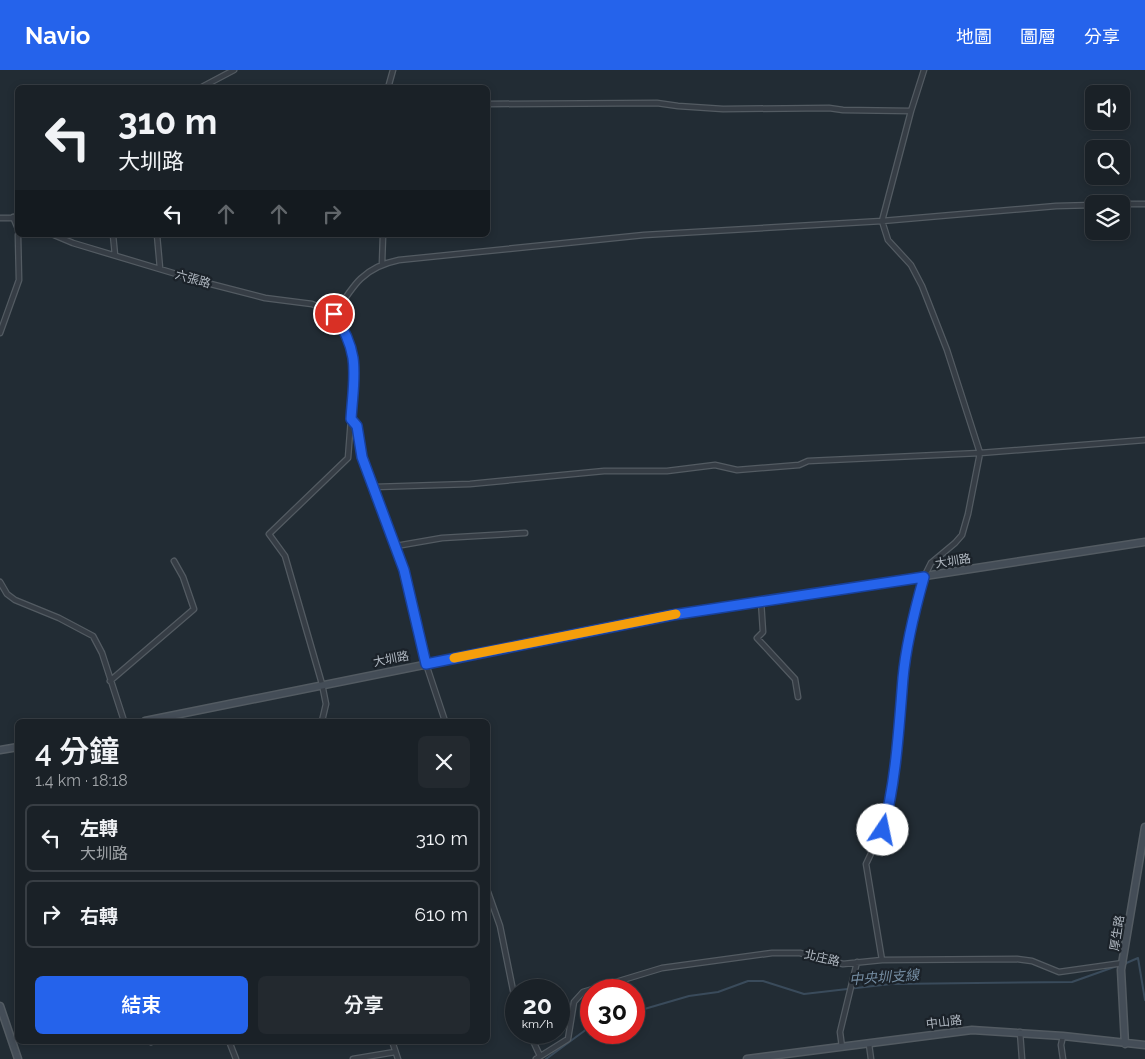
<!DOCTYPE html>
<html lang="zh-TW">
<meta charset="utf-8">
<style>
body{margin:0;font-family:Raleway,"Noto Sans TC",sans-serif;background:#23292f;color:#f1f3f6;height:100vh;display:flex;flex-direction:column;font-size:19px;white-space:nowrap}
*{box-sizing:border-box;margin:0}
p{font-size:16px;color:#9fa3a7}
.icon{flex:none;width:28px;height:28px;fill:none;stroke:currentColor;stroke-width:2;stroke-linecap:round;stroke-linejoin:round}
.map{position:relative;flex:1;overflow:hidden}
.side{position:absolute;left:15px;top:649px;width:475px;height:325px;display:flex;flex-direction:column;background:#1a2127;border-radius:8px;box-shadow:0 2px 8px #0003,0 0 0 1px #383e44}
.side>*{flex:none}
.guide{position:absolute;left:15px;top:15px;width:475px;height:152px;border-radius:8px;box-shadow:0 2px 8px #0003,0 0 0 1px #383e44;background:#1a2127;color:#f1f3f6;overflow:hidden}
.fabs{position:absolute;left:1085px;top:15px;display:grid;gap:10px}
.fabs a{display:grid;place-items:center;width:45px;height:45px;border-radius:8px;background:#1a2127;box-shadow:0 2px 8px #0003,0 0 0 1px #383e44;font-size:25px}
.speed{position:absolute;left:505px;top:909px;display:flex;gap:10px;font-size:25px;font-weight:700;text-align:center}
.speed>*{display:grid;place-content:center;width:65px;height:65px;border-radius:50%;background:#1a2127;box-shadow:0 2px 8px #0003,0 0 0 1px #383e44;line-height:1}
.speed small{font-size:12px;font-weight:400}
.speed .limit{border:8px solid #d22;background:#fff;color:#111}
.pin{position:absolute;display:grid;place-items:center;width:42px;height:42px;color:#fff;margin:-21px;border:2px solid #fff;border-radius:50%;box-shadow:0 1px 5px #0007}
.me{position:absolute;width:55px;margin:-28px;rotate:11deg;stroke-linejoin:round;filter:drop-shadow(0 0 4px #0008)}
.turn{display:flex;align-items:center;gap:18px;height:105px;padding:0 20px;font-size:22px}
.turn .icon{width:65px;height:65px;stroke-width:2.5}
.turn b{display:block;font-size:35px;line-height:42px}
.lanes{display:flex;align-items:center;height:48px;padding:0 20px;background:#0003;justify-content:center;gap:25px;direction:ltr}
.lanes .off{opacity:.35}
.round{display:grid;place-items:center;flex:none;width:52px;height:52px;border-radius:8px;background:#23292f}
.overview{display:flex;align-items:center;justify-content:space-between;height:85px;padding:0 20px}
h1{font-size:30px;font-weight:600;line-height:38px}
.button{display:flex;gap:10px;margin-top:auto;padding:10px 20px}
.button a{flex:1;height:58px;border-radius:8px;background:#2563eb;color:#fff;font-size:20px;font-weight:600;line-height:58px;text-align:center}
.button a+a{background:#23292f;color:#f1f3f6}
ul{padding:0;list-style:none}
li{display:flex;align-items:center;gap:15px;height:68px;margin:0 10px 8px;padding:0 10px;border:2px solid #383e44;border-radius:8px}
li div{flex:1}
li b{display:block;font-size:19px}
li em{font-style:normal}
header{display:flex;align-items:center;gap:30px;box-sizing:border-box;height:70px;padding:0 25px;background:#2563eb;color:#fff}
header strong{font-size:24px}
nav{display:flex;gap:28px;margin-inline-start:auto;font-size:18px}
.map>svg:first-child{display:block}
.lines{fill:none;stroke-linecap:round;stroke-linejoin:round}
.stream{stroke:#3a4b5b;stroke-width:2}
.street-casing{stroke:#535b62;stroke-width:7}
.secondary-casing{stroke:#535b62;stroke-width:9}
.street{stroke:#363d45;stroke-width:4.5}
.secondary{stroke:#444d57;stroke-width:6}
.route-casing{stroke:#184099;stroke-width:12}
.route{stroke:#2563eb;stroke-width:9}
.slow{stroke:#f59e0b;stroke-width:9}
.labels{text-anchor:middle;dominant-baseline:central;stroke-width:4.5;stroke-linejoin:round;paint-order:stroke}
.street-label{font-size:12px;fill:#b0b8c1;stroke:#1b2229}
.water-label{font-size:14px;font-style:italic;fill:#748ca1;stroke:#1b2229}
</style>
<header>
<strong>Navio</strong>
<nav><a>地圖</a><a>圖層</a><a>分享</a></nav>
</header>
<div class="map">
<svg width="1145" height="989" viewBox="0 0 1145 989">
<rect width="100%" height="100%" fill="#222c34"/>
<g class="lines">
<path class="stream" d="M 1124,894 L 1138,888 L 1145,930
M 634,942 L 689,926 L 718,922 L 748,911 L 763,911 L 804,924 L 891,914 L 1072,912 L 1117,896
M 546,989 L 591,956"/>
<defs>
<path id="street" d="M 200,18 L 234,0
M 388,18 L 393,0
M 488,34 L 657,33 L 678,36 L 723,39 L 829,38 L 843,40 L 911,41
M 1121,134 L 1145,134
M 13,147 L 18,159
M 0,148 L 18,148
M 54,165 L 73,173 L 203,212 L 265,228 L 312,234 L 335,244 L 348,265 L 355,296 L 348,388 L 269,464 L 285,486 L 322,614 L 326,634 L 322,651
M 113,165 L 115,185
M 157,165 L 160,198
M 382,194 L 383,165
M 335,244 C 353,215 364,197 399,190 L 644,165 L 882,151 L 1056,136 L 1094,135
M 0,263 L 19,210 L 18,165
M 351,349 L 357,356 L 362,387 L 404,500 L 426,594 L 445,651
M 374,417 L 470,414 L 604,401 L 667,401 L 715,395 L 737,400 L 799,395 L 808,391 L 980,383 L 1145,370
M 396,476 L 442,468 L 525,463
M 0,512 L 7,524 L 15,530 L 59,548 L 93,566 L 102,583 L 124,651
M 761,531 L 763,562 L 757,568 L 795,609 L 798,627
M 110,611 L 194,539 L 183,507 L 174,491
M 488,822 L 500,856 L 516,935
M 882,890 L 866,794 L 884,756 L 899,665 L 904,601 L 916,535 L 924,507 L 931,493 L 955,473 L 962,465 L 968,444 L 980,383 L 947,280 L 922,216 L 911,195 L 888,170 L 882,151 L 911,41 L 924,0
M 529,962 L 540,986
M 1020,962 L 1022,989
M 1063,966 L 1061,975 L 1063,989
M 229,971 L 236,989
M 392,971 L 398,989
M 151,972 L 152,971
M 869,974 L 871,989
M 842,977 L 840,962 L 857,892
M 353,989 L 395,982
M 536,989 L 568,969 L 574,932 L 583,922 L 662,898 L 772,883 L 800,883 L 843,894 L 882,890 L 1017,889 L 1032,891 L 1059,902 L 1123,893"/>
<path id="secondary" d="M 145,651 L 672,545 L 1145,472
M 0,680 L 18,677
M 0,936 L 18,989
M 1125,974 L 1121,900 L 1145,757
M 747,989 L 972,960 L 1063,966 L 1145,975"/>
</defs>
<use href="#street" class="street-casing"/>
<use href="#secondary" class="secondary-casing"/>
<use href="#street" class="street"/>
<use href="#secondary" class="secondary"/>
</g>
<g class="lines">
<defs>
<path id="route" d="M 334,244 C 361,284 354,304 351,349 L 357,356 L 362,387 L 404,500 L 426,594 L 672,545 L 924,507 C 915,539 906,574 903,608 C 899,656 896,713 883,760"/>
</defs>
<use href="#route" class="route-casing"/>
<use href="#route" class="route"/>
<path class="slow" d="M 454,588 L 676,544"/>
</g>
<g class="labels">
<g class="street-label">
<text transform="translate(193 209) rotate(16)">六張路</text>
<text transform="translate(953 491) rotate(-9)">大圳路</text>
<text transform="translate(391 589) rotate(-11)">大圳路</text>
<text transform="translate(1117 863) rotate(-81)">厚生路</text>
<text transform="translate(822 888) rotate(13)">北庄路</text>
<text transform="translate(944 952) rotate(-7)">中山路</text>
</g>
<g class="water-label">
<text transform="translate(884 907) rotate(-4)">中央圳支線</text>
</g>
</g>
</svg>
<div class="fabs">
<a><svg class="icon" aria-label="sound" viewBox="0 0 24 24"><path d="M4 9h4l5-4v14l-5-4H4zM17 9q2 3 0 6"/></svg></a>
<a><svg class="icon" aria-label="search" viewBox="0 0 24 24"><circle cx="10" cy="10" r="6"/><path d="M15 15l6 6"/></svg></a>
<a><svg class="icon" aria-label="layers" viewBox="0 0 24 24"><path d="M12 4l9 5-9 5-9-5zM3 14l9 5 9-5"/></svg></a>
</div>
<div class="speed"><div>20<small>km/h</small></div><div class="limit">30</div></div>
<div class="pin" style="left:334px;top:244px;background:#d93025"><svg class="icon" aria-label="arrive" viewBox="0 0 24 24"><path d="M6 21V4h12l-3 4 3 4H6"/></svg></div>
<svg class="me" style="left:883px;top:760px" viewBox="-20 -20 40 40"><circle r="19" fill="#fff"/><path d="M0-13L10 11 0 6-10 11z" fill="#2563eb"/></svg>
<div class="guide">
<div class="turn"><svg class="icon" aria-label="left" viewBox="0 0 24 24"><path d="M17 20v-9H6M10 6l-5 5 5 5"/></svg><div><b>310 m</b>大圳路</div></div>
<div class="lanes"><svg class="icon" aria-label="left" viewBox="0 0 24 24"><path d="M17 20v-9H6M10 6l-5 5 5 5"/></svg><svg class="icon off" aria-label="ahead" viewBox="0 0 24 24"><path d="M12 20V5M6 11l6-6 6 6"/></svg><svg class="icon off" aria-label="ahead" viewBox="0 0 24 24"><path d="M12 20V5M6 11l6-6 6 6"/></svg><svg class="icon off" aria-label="right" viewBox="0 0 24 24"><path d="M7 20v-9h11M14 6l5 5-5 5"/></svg></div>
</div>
<section class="side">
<div class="overview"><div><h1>4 分鐘</h1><p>1.4 km · 18:18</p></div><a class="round"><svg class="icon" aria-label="close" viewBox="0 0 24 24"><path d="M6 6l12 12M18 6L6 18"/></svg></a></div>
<ul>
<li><svg class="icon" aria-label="left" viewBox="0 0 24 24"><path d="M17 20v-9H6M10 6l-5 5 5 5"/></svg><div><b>左轉</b><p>大圳路</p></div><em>310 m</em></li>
<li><svg class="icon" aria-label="right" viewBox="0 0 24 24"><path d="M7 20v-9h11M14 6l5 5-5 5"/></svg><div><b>右轉</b></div><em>610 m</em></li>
</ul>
<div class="button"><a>結束</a><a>分享</a></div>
</section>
</div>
